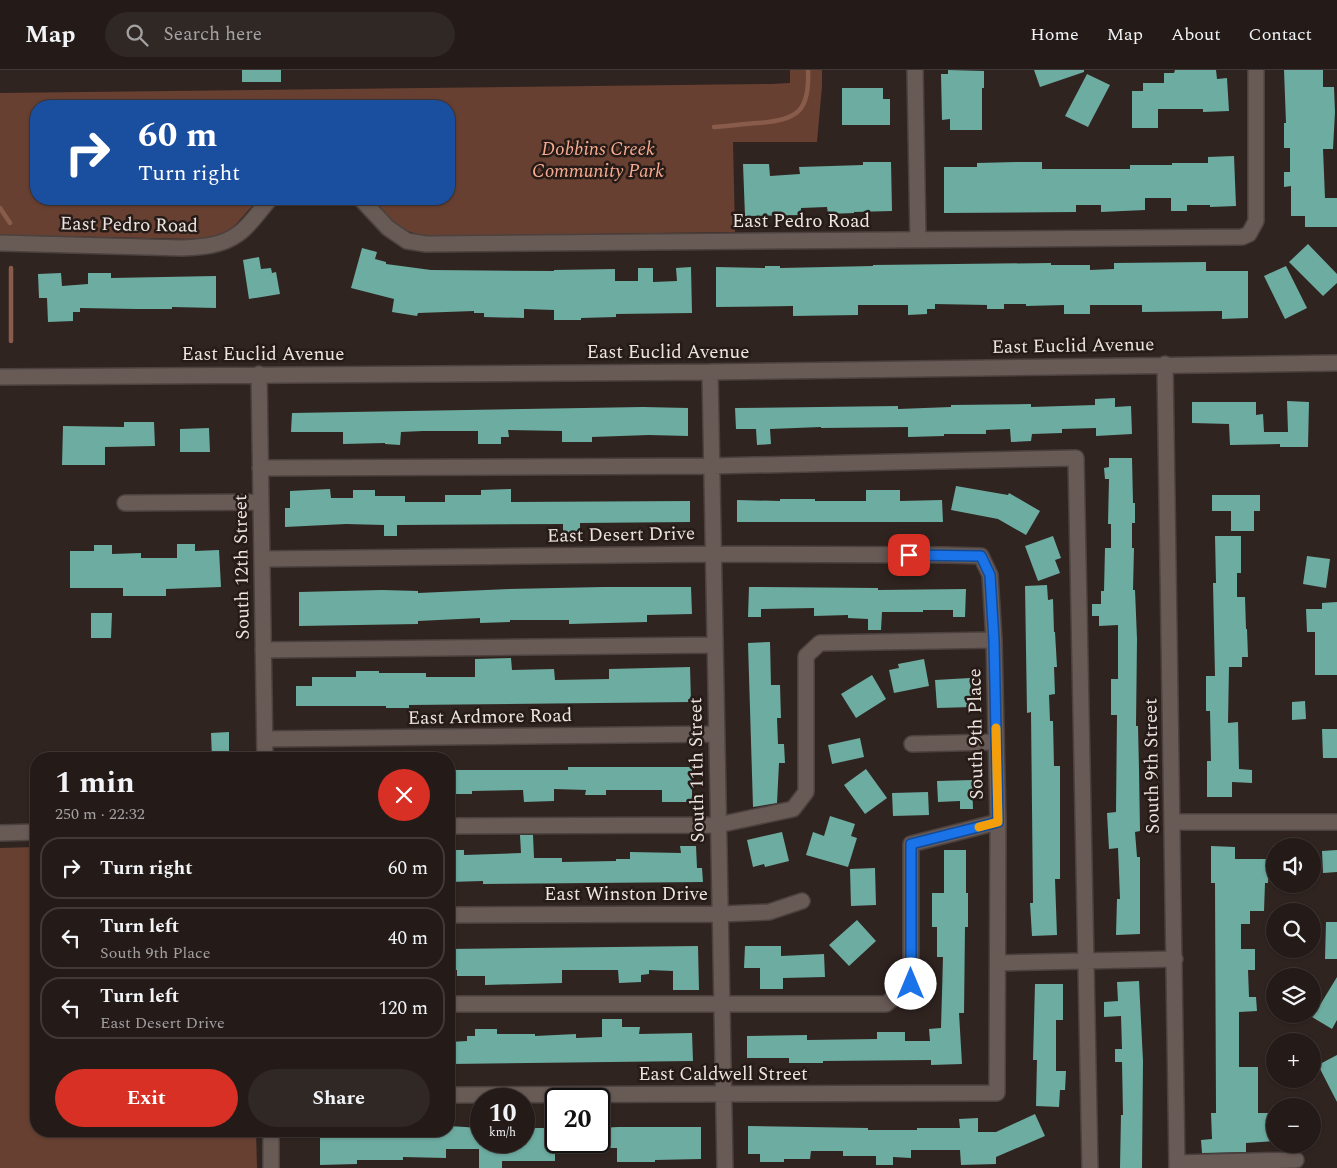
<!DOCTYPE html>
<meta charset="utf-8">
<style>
body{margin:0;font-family:Spectral,serif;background:#302825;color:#f1f3f6;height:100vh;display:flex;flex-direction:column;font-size:19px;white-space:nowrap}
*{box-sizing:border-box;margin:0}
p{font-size:16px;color:#a3a1a2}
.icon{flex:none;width:28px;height:28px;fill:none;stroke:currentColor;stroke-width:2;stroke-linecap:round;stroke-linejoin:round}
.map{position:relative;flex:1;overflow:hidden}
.side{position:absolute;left:30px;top:682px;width:425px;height:385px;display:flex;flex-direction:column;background:#241b18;border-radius:20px;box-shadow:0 1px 4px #0004,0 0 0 1px #413937}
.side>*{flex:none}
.top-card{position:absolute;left:30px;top:30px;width:425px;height:105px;border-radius:20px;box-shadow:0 1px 4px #0004,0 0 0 1px #413937;background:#1a4fa0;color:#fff;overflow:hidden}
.tools{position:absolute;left:1266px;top:768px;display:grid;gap:10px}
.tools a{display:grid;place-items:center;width:55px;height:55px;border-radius:50%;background:#241b18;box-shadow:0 1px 4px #0004,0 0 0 1px #413937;font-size:25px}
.speed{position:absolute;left:470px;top:1018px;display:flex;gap:10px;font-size:25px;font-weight:700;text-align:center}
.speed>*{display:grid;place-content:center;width:65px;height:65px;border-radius:50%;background:#241b18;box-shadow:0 1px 4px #0004,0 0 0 1px #413937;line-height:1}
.speed small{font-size:12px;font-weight:400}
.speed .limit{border:2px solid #111;border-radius:8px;background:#fff;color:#111}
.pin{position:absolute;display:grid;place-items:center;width:42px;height:42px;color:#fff;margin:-21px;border-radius:10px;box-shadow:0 2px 8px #0006}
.me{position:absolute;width:55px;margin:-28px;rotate:0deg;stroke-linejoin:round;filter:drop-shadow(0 0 4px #0008)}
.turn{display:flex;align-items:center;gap:18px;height:105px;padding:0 25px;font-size:22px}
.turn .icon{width:65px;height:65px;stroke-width:2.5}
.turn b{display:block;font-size:35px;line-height:42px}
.round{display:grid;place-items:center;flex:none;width:52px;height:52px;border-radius:26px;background:#302825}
.headline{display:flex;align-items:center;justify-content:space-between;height:85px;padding:0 25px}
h1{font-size:30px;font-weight:700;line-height:38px}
.button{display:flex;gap:10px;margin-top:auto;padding:10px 25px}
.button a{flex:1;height:58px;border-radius:30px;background:#d93025;color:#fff;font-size:20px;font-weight:700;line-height:58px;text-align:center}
.button a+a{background:#302825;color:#f1f3f6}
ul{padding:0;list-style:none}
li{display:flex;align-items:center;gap:15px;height:62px;margin:0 10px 8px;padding:0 15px;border:2px solid #413937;border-radius:20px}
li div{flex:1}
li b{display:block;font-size:19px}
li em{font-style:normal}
header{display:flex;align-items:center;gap:30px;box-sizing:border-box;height:70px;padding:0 25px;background:#241b18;border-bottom:1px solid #413937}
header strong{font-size:24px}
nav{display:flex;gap:28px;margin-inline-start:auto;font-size:18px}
.search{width:350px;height:45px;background:#302825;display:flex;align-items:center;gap:12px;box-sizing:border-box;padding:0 18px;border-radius:28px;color:#a3a1a2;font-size:19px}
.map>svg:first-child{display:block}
.green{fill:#684032}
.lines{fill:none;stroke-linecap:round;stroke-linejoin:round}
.stream{stroke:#895b4a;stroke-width:4.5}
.building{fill:#6daca1}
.minor-casing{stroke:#4b413e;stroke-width:18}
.minor{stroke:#685a55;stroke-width:15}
.route-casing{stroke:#114b97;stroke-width:12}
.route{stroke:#1a73e8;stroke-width:9}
.slow{stroke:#f59e0b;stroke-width:9}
.labels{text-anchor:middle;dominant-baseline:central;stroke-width:5;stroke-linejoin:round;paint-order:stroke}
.park-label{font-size:19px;font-style:italic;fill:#f7ab90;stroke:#261b17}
.street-label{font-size:19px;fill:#ece4e1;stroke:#261b17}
</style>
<header>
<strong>Map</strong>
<div class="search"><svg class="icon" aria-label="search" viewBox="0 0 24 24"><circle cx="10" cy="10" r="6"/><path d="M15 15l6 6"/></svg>Search here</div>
<nav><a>Home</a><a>Map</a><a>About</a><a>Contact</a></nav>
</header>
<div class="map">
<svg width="1337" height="1098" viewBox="0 0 1337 1098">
<rect width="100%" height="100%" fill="#302420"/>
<path class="green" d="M 790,0 L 822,0 L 822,16 L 817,72 L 733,72 L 735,162 L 427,166 C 394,160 393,150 372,129 L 449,129 L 449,36 L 36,36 L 36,129 L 259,129 C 234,153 236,165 198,169 L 0,165 L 0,23 L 772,14 L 790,13 Z
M 36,777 L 36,1061 L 256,1061 L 257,1098 L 0,1098 L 0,778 Z"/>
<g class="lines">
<path class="stream" d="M 714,57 C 729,56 743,54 758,53 C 797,50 810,42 808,0
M 0,138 L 10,153
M 11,271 L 11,198"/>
</g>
<path class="building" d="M 242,0 L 281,0 L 281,12 L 242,12 Z
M 948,0 L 984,1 L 984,18 L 982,18 L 982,60 L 950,60 L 950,49 L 942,50 L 941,4 L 948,4 Z
M 1034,0 L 1084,0 L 1084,2 L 1040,17 Z
M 1175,0 L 1216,0 L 1217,9 L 1227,8 L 1229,41 L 1203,42 L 1203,39 L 1158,39 L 1158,58 L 1132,58 L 1132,21 L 1143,21 L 1143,13 L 1164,13 L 1164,3 L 1174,3 Z
M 1284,0 L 1323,0 L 1323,17 L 1334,17 L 1335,42 L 1333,79 L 1323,79 L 1325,128 L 1337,128 L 1337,157 L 1305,157 L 1305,146 L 1291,146 L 1291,116 L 1284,117 L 1284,102 L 1290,102 L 1290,78 L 1284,78 L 1284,53 L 1286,53 Z
M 1087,4 L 1110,15 L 1088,57 L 1065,46 Z
M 842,18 L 883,18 L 883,29 L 890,29 L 890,55 L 842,55 Z
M 1234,86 L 1236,136 L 1210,137 L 1210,135 L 1187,135 L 1187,141 L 1171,141 L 1171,128 L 1145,128 L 1145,140 L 1101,142 L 1101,135 L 1076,135 L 1076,142 L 944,143 L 944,97 L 977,97 L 977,93 L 1016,92 L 1042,92 L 1042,99 L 1130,99 L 1130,95 L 1172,95 L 1172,93 L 1208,93 L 1208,87 Z
M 863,92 L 891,92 L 892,141 L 854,142 L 854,143 L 828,144 L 827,137 L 801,138 L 801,145 L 745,146 L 743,94 L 769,94 L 770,106 L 800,104 L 799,97 L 863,95 Z
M 1308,174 L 1337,204 L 1337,213 L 1323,226 L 1289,192 Z
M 362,178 L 377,182 L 375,189 L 386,192 L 386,194 L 431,200 L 554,201 L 554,200 L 615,199 L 615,211 L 638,211 L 638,198 L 653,198 L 653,212 L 677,211 L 676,198 L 691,197 L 692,243 L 616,244 L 616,247 L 581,248 L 581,250 L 554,250 L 554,240 L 524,239 L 524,248 L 484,247 L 484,243 L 474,243 L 474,241 L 418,243 L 417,246 L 392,242 L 394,229 L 351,218 Z
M 259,187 L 261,199 L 271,198 L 272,203 L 276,202 L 280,224 L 249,229 L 243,190 Z
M 1206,192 L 1206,201 L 1248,201 L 1248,248 L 1222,249 L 1222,241 L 1142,242 L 1142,235 L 1090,235 L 1090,244 L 1064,244 L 1064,235 L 1026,236 L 1026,234 L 1004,234 L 1004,239 L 987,239 L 987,235 L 935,234 L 935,239 L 927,239 L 927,244 L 908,245 L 908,235 L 858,235 L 858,245 L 793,246 L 793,236 L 716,237 L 716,197 L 765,198 L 765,196 L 780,196 L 780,198 L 873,196 L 873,195 L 1051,193 L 1051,195 L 1090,195 L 1090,200 L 1114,199 L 1114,193 Z
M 1286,196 L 1307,238 L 1285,249 L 1264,206 Z
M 61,203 L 62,216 L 88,214 L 88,203 L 111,203 L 111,208 L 216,206 L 216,238 L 172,237 L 172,239 L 136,239 L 80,238 L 80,242 L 73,242 L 73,251 L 48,252 L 47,228 L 39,228 L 38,204 Z
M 1115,328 L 1115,337 L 1131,336 L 1132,364 L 1096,366 L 1096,358 L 1062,359 L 1062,363 L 1032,364 L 1031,371 L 1011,372 L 1010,359 L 986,360 L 986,364 L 944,364 L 944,366 L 908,367 L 908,357 L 821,358 L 821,357 L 770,359 L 771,374 L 757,375 L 756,359 L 736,359 L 735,338 L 898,336 L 898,339 L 951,337 L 951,335 L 1031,334 L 1031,337 L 1095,335 L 1095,329 Z
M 1287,331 L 1309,332 L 1308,377 L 1280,377 L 1280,374 L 1230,375 L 1229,354 L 1192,353 L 1192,332 L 1256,332 L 1256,345 L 1263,344 L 1264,362 L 1288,362 Z
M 643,337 L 688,338 L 688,366 L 649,365 L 592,367 L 592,372 L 562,372 L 562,361 L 508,360 L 509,367 L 501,367 L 501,374 L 478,374 L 478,361 L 423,361 L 401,362 L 400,375 L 385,374 L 385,373 L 343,374 L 343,362 L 291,362 L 292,343 Z
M 124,352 L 154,352 L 155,376 L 105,377 L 105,395 L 62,395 L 63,356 L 124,357 Z
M 209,358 L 210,382 L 180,382 L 180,359 Z
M 1109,388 L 1132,388 L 1133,433 L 1135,433 L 1135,453 L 1132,453 L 1132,478 L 1134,478 L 1133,520 L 1135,520 L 1137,569 L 1136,656 L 1138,656 L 1139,699 L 1140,761 L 1135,762 L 1137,787 L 1140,787 L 1140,864 L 1116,865 L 1117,829 L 1120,829 L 1118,778 L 1109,779 L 1107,743 L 1116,742 L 1117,645 L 1111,645 L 1111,609 L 1118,609 L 1118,555 L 1099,556 L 1099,546 L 1092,546 L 1092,534 L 1101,534 L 1101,521 L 1104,521 L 1105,478 L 1111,478 L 1111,454 L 1108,454 L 1109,409 L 1105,409 L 1104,398 L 1109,397 Z
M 956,416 L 1008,425 L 1009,423 L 1040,441 L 1026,465 L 998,449 L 951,440 Z
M 330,419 L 331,428 L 353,428 L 353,420 L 375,420 L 375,426 L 405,426 L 405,432 L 445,432 L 445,425 L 481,425 L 481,420 L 511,419 L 511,432 L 690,431 L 690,452 L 580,453 L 580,466 L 563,466 L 563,454 L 397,455 L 397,466 L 384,466 L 384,455 L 346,454 L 285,457 L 285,438 L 290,438 L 290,421 Z
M 866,420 L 900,420 L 900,431 L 942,430 L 943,452 L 737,452 L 737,430 L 780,431 L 780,429 L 815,429 L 815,431 L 866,431 Z
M 1212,425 L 1260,425 L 1260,441 L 1254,441 L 1254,461 L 1231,461 L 1231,441 L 1212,441 Z
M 1053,466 L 1061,488 L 1055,490 L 1060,503 L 1038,511 L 1025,476 Z
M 1215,466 L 1241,466 L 1241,503 L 1237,503 L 1237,527 L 1245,527 L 1246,559 L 1247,559 L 1248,587 L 1242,587 L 1242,597 L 1229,597 L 1228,653 L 1238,652 L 1239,699 L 1252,700 L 1252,713 L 1232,712 L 1232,727 L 1207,727 L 1207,691 L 1211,691 L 1210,641 L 1206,641 L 1206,606 L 1215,606 L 1213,513 L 1216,513 Z
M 177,474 L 195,474 L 195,481 L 219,480 L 221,517 L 166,519 L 166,526 L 123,526 L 123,518 L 70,518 L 70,481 L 94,481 L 94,475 L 112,475 L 112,484 L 141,483 L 141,488 L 177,488 Z
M 1307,486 L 1330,489 L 1326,518 L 1303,514 Z
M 1047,515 L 1048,530 L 1053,529 L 1054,562 L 1055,562 L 1057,597 L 1054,597 L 1055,624 L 1049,625 L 1050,651 L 1053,651 L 1054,696 L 1060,696 L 1060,809 L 1055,809 L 1057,865 L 1032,866 L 1030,833 L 1033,833 L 1031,642 L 1027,643 L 1025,516 Z
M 603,517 L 691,517 L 692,544 L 647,545 L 647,552 L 569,554 L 569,550 L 510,550 L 510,552 L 480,553 L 480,548 L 418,551 L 418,554 L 299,556 L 299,522 L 382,520 L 418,521 L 418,523 L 509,519 Z
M 749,517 L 878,518 L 878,520 L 966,519 L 965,547 L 953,547 L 953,540 L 923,540 L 923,542 L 882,542 L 881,560 L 868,560 L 868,549 L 848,548 L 848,545 L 814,546 L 814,538 L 761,539 L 761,547 L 748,547 Z
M 1337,532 L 1337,605 L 1315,605 L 1315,562 L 1307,562 L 1306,539 L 1322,539 L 1322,533 Z
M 91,543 L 112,543 L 111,568 L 91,568 Z
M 770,572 L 771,615 L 780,615 L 781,648 L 777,648 L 778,674 L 784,674 L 785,693 L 779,693 L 777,733 L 753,737 L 748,573 Z
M 511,588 L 512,600 L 554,599 L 555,610 L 609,609 L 609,599 L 690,597 L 691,632 L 409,635 L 409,638 L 386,638 L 386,636 L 296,636 L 296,616 L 312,616 L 312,607 L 356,607 L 356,601 L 379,601 L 379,603 L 426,603 L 426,607 L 475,607 L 475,589 Z
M 924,589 L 929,616 L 894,623 L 889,600 L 899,598 L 898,594 Z
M 872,605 L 886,629 L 856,648 L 841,624 Z
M 970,608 L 972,637 L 937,638 L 935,610 Z
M 1305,631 L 1306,649 L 1292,650 L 1292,632 Z
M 1322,659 L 1337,659 L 1337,688 L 1323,688 Z
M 229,662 L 229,689 L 212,689 L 211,663 Z
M 860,668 L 864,687 L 832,694 L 828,675 Z
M 568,697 L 692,697 L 692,732 L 662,732 L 662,720 L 606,720 L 606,725 L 585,725 L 586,720 L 554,719 L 554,731 L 524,732 L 523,720 L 472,721 L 472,724 L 449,724 L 449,700 L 568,700 Z
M 866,699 L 887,728 L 865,744 L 844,715 Z
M 972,710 L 973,739 L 960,739 L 960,731 L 938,732 L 937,711 Z
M 928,722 L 929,745 L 893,746 L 892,723 Z
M 830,746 L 855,754 L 851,766 L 857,768 L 848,797 L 806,785 L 813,762 L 824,766 Z
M 782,762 L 789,791 L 765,797 L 764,794 L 753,797 L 747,770 Z
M 520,765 L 533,765 L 534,788 L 562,788 L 562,792 L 616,791 L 616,789 L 630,789 L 630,782 L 681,783 L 680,776 L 696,776 L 697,798 L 702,798 L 703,812 L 483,814 L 483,811 L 449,812 L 449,780 L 464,780 L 464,785 L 521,783 Z
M 1211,776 L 1235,777 L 1235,789 L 1269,789 L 1268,813 L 1265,813 L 1264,841 L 1250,841 L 1250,854 L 1241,854 L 1241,879 L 1255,879 L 1255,900 L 1248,900 L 1249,927 L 1256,927 L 1257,941 L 1239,942 L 1239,997 L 1258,997 L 1258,1043 L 1275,1043 L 1275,1071 L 1246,1073 L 1246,1082 L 1202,1083 L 1201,1070 L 1212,1069 L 1211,1043 L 1216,1043 L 1215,813 L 1211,813 Z
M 944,780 L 966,780 L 966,823 L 968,823 L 968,857 L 965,857 L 964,943 L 959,943 L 962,994 L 931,995 L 931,990 L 823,991 L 823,993 L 789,993 L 789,988 L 747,988 L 747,966 L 807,965 L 807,970 L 877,969 L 877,962 L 905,962 L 905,971 L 930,971 L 929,959 L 941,958 L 943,887 L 937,887 L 937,857 L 932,857 L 932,823 L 944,823 Z
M 1337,780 L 1337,802 L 1323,803 L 1322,781 Z
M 875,798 L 876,835 L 851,836 L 850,799 Z
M 857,850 L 876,871 L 849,896 L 829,875 Z
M 1326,852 L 1337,852 L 1337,889 L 1325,889 Z
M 698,876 L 699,920 L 673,920 L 673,901 L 649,900 L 649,904 L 641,905 L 641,912 L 619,913 L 618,900 L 562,900 L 562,913 L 485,915 L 485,906 L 457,906 L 457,900 L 449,900 L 449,879 Z
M 745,876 L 781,876 L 781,886 L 824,884 L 825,907 L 783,908 L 783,919 L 760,919 L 760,898 L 744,898 Z
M 1337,907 L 1337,950 L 1332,959 L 1312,947 L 1312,930 L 1320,935 Z
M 1139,911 L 1143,991 L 1142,1098 L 1120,1098 L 1121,1045 L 1123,1045 L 1122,992 L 1115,992 L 1115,979 L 1122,979 L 1121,946 L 1104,947 L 1104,932 L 1118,931 L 1117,912 Z
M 1035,914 L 1063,914 L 1063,950 L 1056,950 L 1056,1001 L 1066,1001 L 1065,1020 L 1060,1020 L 1059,1037 L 1036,1036 L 1037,990 L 1033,990 Z
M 602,949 L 622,949 L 622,957 L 640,957 L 639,964 L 692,963 L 693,991 L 449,994 L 449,972 L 467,971 L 467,966 L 475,966 L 475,959 L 497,959 L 497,964 L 535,964 L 535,966 L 576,964 L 576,968 L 602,967 Z
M 1337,985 L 1337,1032 L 1318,995 Z
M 1035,1044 L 1045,1066 L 996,1087 L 996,1094 L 961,1095 L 960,1080 L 911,1080 L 911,1088 L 893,1087 L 893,1095 L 876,1095 L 876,1086 L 843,1086 L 843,1081 L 811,1081 L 810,1089 L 784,1089 L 784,1092 L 760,1092 L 760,1084 L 748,1084 L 748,1056 L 868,1058 L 868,1060 L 917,1060 L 917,1058 L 960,1058 L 959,1049 L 978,1048 L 978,1062 L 996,1062 Z
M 449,1056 L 481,1058 L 481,1071 L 525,1071 L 525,1058 L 555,1058 L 555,1091 L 502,1091 L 502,1098 L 479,1098 L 479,1079 L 446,1079 L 446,1088 L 403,1087 L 403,1090 L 357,1090 L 357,1094 L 320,1095 L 320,1062 L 449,1061 Z
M 618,1057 L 701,1057 L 701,1089 L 655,1090 L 655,1092 L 617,1092 L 617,1078 L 599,1078 L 599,1058 Z"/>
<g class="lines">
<defs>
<path id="minor" d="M 915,0 L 918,170
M 361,129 L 388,158 L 407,171 L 426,174 L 1242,167 L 1249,164 L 1256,151 L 1256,0
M 0,173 L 182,178 C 201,177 222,176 238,164 C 250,156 260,140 270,129
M 1165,294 L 1177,1098
M 710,302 L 725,1098
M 259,304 L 265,689
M 0,307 L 710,302 L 1337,293
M 260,398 L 712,396 L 1076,388 L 1090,1098
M 125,433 L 260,432
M 262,489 L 714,484 L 948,485 L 981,486 L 990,505 L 994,570 L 998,752 L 997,1023 L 449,1025
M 263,580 L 715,575
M 265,669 L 716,664
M 912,674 L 996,672
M 1173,752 L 1337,752
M 449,756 L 718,755 L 793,739 L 806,722 L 806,586 L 820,573 L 994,570
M 0,763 L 36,762
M 449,845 L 721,844 L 769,842 L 802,831
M 999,893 L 1175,889
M 449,934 L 886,934 L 911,913 L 911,774 L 998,752
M 271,1061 L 271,1098
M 1177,1093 L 1296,1090"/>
</defs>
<use href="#minor" class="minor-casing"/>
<use href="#minor" class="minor"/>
</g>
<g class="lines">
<defs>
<path id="route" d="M 909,485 L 981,486 L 990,505 L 991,522 L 994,570 L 998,752 L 911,774 L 911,914"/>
</defs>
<use href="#route" class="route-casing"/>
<use href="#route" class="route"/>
<path class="slow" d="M 979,757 L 998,752 L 996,658"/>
</g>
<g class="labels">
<g class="park-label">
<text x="598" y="79">Dobbins Creek<tspan x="598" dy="22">Community Park</tspan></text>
</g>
<g class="street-label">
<text x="801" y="151">East Pedro Road</text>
<text transform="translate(129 155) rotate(1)">East Pedro Road</text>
<text transform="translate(1073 276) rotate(-1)">East Euclid Avenue</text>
<text x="668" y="282">East Euclid Avenue</text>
<text x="263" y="284">East Euclid Avenue</text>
<text transform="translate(621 465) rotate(-1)">East Desert Drive</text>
<text transform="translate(242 497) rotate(-91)">South 12th Street</text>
<text transform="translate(490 647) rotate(-1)">East Ardmore Road</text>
<text transform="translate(976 664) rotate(-91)">South 9th Place</text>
<text transform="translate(1152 696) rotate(-91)">South 9th Street</text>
<text transform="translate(697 700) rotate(-91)">South 11th Street</text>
<text x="626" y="824">East Winston Drive</text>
<text x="723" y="1004">East Caldwell Street</text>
</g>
</g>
</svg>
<div class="tools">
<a><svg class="icon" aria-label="sound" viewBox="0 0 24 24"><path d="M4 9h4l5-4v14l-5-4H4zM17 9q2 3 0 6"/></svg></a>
<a><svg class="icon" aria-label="search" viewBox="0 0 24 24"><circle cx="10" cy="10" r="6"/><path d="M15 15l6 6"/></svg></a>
<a><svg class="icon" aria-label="layers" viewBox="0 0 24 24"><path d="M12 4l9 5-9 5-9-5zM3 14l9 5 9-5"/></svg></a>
<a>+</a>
<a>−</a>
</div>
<div class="speed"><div>10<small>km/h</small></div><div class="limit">20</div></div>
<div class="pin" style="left:909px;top:485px;background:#d93025"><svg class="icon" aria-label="arrive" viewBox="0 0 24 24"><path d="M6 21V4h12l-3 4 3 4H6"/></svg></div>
<svg class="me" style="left:911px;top:914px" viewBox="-20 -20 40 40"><circle r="19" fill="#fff"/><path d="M0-13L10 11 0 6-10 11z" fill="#1a73e8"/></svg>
<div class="top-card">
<div class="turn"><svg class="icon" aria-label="right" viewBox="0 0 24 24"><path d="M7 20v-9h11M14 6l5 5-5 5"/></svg><div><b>60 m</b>Turn right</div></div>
</div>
<section class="side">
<div class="headline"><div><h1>1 min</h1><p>250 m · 22:32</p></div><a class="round" style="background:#d93025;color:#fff"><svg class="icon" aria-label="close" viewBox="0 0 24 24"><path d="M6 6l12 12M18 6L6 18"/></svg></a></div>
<ul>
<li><svg class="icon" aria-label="right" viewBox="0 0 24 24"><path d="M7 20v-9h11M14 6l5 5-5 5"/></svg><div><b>Turn right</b></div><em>60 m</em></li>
<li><svg class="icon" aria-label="left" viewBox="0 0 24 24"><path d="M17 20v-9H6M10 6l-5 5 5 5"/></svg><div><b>Turn left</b><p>South 9th Place</p></div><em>40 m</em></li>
<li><svg class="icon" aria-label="left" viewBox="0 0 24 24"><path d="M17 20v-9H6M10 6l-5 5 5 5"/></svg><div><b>Turn left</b><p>East Desert Drive</p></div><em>120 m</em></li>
</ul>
<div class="button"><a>Exit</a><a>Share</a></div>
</section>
</div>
